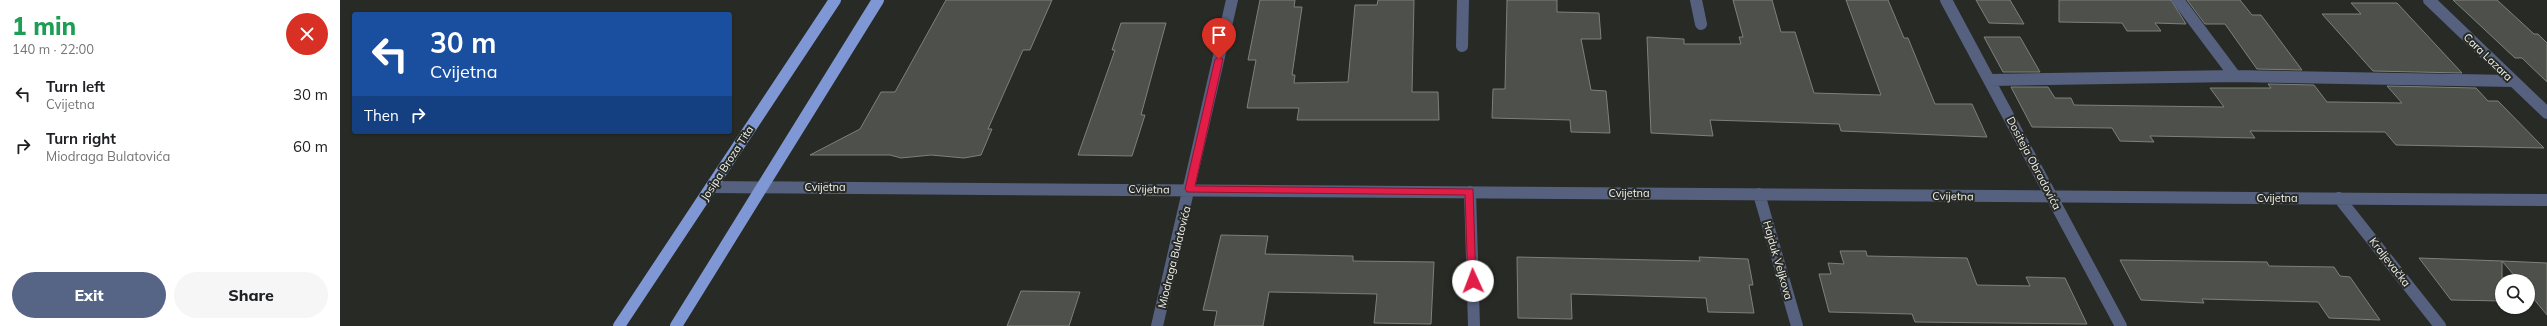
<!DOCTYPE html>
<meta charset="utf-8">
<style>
body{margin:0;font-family:Mulish,sans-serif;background:#f6f6f6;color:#202124;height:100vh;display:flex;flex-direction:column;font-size:15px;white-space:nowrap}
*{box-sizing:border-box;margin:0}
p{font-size:13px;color:#757577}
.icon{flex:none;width:22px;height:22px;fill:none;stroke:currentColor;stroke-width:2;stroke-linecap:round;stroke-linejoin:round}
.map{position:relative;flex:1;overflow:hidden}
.side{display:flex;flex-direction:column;background:#fff;width:340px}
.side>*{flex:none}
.guide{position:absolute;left:12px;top:12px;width:380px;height:122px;border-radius:4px;box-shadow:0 1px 3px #0004;background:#1a4fa0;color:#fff;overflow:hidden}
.buttons{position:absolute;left:2155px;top:274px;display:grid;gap:8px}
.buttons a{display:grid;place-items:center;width:40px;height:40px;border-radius:50%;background:#fff;box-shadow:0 1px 3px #0004;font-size:20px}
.pin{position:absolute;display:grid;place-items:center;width:34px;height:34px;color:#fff;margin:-41px -17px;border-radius:50% 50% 50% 0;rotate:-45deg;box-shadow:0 0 4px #0007}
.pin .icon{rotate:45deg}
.me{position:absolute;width:44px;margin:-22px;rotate:358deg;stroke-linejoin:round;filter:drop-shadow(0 0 3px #0008)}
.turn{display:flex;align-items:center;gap:14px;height:84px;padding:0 12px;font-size:18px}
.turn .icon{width:52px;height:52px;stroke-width:2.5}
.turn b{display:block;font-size:28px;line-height:34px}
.then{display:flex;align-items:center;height:38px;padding:0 12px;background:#0003;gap:8px;font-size:15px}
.round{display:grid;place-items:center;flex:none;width:42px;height:42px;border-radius:21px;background:#f6f6f6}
.summary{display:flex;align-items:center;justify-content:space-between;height:68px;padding:0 12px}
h1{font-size:24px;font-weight:800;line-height:30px;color:#1e9e55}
.primary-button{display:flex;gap:8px;margin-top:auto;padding:8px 12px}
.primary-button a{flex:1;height:46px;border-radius:24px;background:#566486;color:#fff;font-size:16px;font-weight:800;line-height:46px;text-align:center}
.primary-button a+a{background:#f6f6f6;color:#202124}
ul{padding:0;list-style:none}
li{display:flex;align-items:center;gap:12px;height:52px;padding:0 12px}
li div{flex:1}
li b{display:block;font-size:15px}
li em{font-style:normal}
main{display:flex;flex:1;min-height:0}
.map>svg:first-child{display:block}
.building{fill:#4e504b;stroke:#7e807b}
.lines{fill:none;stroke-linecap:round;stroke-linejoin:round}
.street{stroke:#55617e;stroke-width:12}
.primary{stroke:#7f98d5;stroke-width:12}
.route{fill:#e11d48;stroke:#92132f}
.labels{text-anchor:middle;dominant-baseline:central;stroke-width:4;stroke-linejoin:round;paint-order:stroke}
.street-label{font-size:11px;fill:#f1f2ef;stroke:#282a25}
</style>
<main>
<section class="side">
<div class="summary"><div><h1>1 min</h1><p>140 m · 22:00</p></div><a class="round" style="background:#d93025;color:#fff"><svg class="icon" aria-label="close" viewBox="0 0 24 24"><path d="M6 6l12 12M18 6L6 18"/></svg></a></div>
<ul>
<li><svg class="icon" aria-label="left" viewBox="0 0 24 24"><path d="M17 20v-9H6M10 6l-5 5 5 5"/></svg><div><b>Turn left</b><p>Cvijetna</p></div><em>30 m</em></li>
<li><svg class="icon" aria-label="right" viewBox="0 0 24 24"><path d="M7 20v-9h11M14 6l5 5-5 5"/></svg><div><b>Turn right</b><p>Miodraga Bulatovića</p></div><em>60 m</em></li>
</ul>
<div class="primary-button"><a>Exit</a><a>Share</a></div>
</section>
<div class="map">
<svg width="2207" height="326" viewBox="0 0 2207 326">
<rect width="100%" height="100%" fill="#282a25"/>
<path class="building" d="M 606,0 L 712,0 L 690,50 L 683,50 L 648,129 L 652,129 L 641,155 L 624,158 L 591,155 L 561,158 L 550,155 L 470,155 L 520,129 L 541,92 L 555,92 Z
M 920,0 L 955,0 L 954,7 L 962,7 L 952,75 L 955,75 L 954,83 L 1008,82 L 1015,5 L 1037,5 L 1038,0 L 1074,0 L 1072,92 L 1098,92 L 1099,120 L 957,120 L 959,108 L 907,108 L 916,60 L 908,60 Z
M 1167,0 L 1217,0 L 1217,12 L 1259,13 L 1261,39 L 1241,39 L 1251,90 L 1266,91 L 1270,133 L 1231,132 L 1230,120 L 1152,118 L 1153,89 L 1165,89 Z
M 1393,0 L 1432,0 L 1441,32 L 1455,32 L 1474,93 L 1541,95 L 1506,0 L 1548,0 L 1564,38 L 1568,38 L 1595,104 L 1632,104 L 1647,137 L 1501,131 L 1499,124 L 1370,120 L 1373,136 L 1311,133 L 1307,37 L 1344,39 L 1344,44 L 1401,44 L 1399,37 L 1403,37 Z
M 1636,0 L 1670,0 L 1684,24 L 1649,23 Z
M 1719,0 L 1831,0 L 1846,24 L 1815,23 L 1821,31 L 1787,31 L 1782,23 L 1719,22 Z
M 1847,0 L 1900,0 L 1912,15 L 1921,15 L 1962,70 L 1917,69 L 1885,24 L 1865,24 Z
M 2113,0 L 2157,0 L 2194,34 L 2198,34 L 2207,43 L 2207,82 L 2182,58 L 2175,58 Z
M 2011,3 L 2057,3 L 2122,73 L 2033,71 L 1982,14 L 2021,14 Z
M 781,23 L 826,23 L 801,115 L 805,115 L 792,156 L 738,155 L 775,50 L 772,50 Z
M 1644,37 L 1680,37 L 1700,72 L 1663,72 Z
M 1928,84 L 1974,85 L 1987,102 L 1996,102 L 2062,103 L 2047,86 L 2136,88 L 2148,101 L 2158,101 L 2204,148 L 2056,145 L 2045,132 L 1910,131 L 1915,138 L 1810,136 L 1814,142 L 1780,141 L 1772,128 L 1692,127 L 1671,87 L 1708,87 L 1715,98 L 1731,98 L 1734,105 L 1884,107 L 1870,88 L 1931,88 Z
M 881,235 L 928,236 L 925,254 L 1013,256 L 1013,261 L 1094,262 L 1091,324 L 1034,323 L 1037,294 L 929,292 L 923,326 L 874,326 L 877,311 L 863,310 Z
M 1500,251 L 1526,251 L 1527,256 L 1627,258 L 1637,285 L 1690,286 L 1686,277 L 1725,278 L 1747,324 L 1575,322 L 1572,314 L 1489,312 L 1479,274 L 1491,274 L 1488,263 L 1504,264 Z
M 1177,257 L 1360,261 L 1359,257 L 1408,259 L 1413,285 L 1409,285 L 1414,313 L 1368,312 L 1366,298 L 1231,294 L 1232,319 L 1178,318 Z
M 2079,258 L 2162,261 L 2162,301 L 2111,300 Z
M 1780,260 L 1927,262 L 1929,266 L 1994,267 L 2000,276 L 2010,277 L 2040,320 L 1989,318 L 1978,302 L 1862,299 L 1864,303 L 1801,300 Z
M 2162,261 L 2207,263 L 2207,315 L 2188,292 L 2188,281 L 2179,281 Z
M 681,291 L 740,292 L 729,326 L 667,326 Z"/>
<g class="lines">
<path class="street" d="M 1356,0 L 1361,24
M 1606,0 L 1781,326
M 2089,0 L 2207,113
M 1122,46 L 1123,0
M 1895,76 L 2173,81
M 1649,80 L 1895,76 L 1838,0
M 371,187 L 2207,200
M 1130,192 L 1134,326
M 1419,194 L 1457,326
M 1999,198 L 2100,326
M 817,326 L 892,0"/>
<path class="primary" d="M 279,326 L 495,0
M 336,326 L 538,0"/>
</g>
<path class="route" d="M 879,57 L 883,59 L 855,186 L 1133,189 L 1136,284 L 1133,285 L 1128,281 L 1125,195 L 847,192 L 845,189 L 875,59 Z"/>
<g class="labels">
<g class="street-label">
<text transform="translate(2148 57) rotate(44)">Cara Lazara</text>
<text transform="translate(387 163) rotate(-57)">Josipa Broza Tita</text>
<text transform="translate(1694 163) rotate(62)">Dositeja Obradovića</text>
<text x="485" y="187">Cvijetna</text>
<text transform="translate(809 189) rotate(1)">Cvijetna</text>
<text x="1289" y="193">Cvijetna</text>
<text transform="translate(1613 196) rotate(1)">Cvijetna</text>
<text x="1937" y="198">Cvijetna</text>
<text transform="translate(834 257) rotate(-76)">Miodraga Bulatovića</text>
<text transform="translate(1438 260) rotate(74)">Hajduk Veljkova</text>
<text transform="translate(2050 262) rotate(52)">Kraljevačka</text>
</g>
</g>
</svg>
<div class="buttons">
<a><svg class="icon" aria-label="search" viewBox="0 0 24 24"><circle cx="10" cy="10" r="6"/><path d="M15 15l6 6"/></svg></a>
</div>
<div class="pin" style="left:879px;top:59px;background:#d93025"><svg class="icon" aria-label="arrive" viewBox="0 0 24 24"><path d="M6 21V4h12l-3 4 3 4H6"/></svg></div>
<svg class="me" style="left:1133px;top:281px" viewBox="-20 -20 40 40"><circle r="19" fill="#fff"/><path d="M0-13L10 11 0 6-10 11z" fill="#e11d48"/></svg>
<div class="guide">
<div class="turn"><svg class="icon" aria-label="left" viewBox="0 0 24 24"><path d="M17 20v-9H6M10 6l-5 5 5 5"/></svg><div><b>30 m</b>Cvijetna</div></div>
<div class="then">Then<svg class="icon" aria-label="right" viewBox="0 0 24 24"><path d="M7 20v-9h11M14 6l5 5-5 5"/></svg></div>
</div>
</div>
</main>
